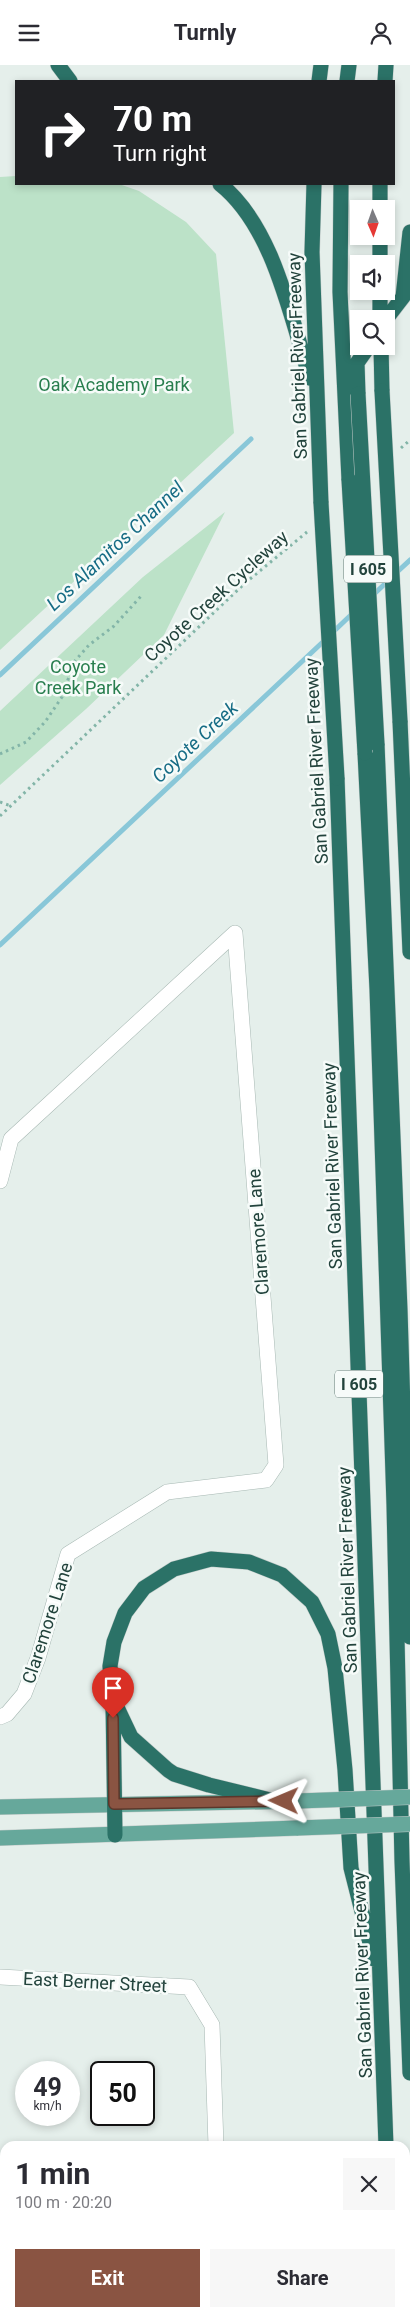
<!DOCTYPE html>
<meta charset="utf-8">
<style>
body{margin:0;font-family:Roboto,sans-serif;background:#f7f7f7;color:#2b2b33;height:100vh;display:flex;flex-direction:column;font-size:19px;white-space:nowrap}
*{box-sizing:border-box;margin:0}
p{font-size:16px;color:#7c7c81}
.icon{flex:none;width:28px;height:28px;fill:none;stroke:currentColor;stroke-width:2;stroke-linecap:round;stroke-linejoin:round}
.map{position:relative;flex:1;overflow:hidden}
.drawer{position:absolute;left:0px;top:2076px;width:410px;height:176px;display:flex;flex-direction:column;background:#fff;border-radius:15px 15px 0 0;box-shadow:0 2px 8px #0003}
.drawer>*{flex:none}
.guide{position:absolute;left:15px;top:15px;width:380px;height:105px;border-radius:0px;box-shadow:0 2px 8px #0003;background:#202124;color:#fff;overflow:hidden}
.needle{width:32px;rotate:178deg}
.fabs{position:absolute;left:350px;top:135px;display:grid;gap:10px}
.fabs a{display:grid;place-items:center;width:45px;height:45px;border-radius:0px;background:#fff;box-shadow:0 2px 8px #0003;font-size:25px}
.speed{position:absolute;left:15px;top:1996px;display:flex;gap:10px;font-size:25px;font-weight:700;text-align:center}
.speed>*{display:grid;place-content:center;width:65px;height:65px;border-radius:50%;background:#fff;box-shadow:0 2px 8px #0003;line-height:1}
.speed small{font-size:12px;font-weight:400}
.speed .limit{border:2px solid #111;border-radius:8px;background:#fff;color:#111}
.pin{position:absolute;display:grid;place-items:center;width:42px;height:42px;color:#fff;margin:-51px -21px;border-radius:50% 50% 50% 0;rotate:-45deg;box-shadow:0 0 5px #0007}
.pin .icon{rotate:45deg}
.me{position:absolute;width:55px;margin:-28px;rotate:271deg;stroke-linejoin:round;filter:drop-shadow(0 0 4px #0008)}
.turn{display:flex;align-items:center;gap:18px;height:105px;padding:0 15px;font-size:22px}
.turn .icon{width:65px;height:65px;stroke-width:2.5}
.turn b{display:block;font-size:35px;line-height:42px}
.round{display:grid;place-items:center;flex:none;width:52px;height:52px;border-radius:0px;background:#f7f7f7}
.headline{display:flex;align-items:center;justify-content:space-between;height:85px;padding:0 15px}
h1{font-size:30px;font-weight:700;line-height:38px}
.primary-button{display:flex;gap:10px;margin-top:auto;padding:10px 15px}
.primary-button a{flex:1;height:58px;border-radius:0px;background:#8a5442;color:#fff;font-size:20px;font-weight:700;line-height:58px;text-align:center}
.primary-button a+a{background:#f7f7f7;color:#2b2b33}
header{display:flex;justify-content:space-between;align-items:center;height:65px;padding:0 15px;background:#fff;font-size:22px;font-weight:700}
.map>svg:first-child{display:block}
.green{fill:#bce2c8}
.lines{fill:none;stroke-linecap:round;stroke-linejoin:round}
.stream{stroke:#89c7d8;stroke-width:5}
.minor-casing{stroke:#a7b8b3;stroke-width:16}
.major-casing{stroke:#c1cac8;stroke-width:16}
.highway-casing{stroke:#c1cac8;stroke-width:16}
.path{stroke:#83b5a8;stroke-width:3;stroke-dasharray:2.5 4;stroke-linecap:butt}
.minor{stroke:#fff;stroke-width:15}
.major{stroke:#66a89b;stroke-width:15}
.highway{stroke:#2b7267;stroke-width:15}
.major-bridge-casing{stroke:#c1cac8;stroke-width:16;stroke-linecap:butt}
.highway-bridge-casing{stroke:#c1cac8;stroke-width:16;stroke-linecap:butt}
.major-bridge{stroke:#66a89b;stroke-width:15}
.highway-bridge{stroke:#2b7267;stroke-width:15}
.route-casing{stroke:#5a372b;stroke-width:12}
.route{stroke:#8a5442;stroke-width:9}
.labels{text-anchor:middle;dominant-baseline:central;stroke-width:5;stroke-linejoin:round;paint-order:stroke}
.shield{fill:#f6fbf9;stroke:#627a75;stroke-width:1}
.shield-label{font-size:16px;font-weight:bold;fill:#22433c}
.street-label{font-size:18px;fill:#22433c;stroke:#f6fbf9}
.park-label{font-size:18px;fill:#287e4e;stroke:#f6fbf9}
.water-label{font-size:19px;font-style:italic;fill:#166c85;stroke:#f6fbf9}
</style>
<header><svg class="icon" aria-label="menu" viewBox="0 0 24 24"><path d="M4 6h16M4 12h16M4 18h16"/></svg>Turnly<svg class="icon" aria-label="person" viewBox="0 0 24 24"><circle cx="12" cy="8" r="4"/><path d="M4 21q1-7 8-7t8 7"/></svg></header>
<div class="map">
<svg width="410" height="2252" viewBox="0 0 410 2252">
<rect width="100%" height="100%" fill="#e5efeb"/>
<path class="green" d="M 16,111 L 16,119 L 119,119 L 139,126 L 186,157 L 216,189 L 234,368 L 0,585 L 0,112 Z
M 225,447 L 164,570 L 86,644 L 0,720 L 0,646 L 143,512 Z"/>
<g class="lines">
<path class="stream" d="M 396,508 L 410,495
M 372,531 L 390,514
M 332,568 L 353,548
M 0,610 L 251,374
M 0,880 L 326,574"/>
<defs>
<path id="minor" d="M 0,1116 L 11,1074 L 235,868 L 276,1400 L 266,1415 L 167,1427 L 68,1489 L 38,1593 L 24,1629 L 7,1649 L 0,1652
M 0,1912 L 189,1922 L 212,1960 L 216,2081
M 0,2112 L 5,2112
M 18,2248 L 18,2252
M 220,2248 L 220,2252"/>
<path id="major" d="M 0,1742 L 298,1736
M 0,1773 L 298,1763"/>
<path id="highway" d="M 58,0 L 70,16
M 319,16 L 321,0
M 347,16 L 349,0
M 385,16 L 386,0
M 220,119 C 273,161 290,250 310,313
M 314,119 L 312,187 L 321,438
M 341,119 L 340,227 L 349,415
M 380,144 L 380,119
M 380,171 L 380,199
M 380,226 L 380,254
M 386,254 L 403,232 L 410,167
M 381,281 L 382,326
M 358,329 L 357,298 L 369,281
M 400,656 L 410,887
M 377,679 L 400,1245 L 410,1572
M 365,688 L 377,924 L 394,1440 L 402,1796 L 410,2008
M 337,713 L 386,2081
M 113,1638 L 115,1770
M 270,1735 L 209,1720 L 174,1709 L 168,1705 L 131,1672 L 113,1634 L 110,1601 L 114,1577 L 125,1548 L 144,1523 L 174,1504 L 211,1494 L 249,1497 L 282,1510 L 312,1537 L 328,1569 L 335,1603 L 345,1705 L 351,1803 L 374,1894
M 392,2248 L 392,2252"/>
</defs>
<use href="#minor" class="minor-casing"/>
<use href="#major" class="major-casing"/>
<use href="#highway" class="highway-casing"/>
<path class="path" d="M 401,383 L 410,375
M 0,689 L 26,677 L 45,657 L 62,632 L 74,597 L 89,580 L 114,561 L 143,529
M 0,737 L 11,741
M 0,751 L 244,519 L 307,467"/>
<use href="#minor" class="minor"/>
<use href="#major" class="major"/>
<use href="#highway" class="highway"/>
<defs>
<path id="major-bridge" d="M 298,1736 L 410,1732
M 298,1763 L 410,1759"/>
<path id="highway-bridge" d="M 382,326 L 400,656
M 358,329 L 377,679
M 349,415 L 365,688
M 321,438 L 337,713"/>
</defs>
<use href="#major-bridge" class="major-bridge-casing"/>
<use href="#highway-bridge" class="highway-bridge-casing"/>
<use href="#major-bridge" class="major-bridge"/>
<use href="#highway-bridge" class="highway-bridge"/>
</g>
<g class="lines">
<defs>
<path id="route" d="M 113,1653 L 114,1739 L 284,1736"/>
</defs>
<use href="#route" class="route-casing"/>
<use href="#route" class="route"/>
</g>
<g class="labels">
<g class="shield">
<rect x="344" y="490.5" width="48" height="27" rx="4"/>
<rect x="335" y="1305.5" width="48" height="27" rx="4"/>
</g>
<g class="shield-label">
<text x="368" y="504">I 605</text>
<text x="359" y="1319">I 605</text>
</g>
<g class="street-label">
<text transform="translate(297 291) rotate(-92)">San Gabriel River Freeway</text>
<text transform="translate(216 531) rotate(-42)">Coyote Creek Cycleway</text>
<text transform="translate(316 696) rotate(-93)">San Gabriel River Freeway</text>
<text transform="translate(332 1101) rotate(-92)">San Gabriel River Freeway</text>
<text transform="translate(258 1167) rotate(-94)">Claremore Lane</text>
<text transform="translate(347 1505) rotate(-92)">San Gabriel River Freeway</text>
<text transform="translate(47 1558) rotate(-72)">Claremore Lane</text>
<text transform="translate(362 1910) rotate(-92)">San Gabriel River Freeway</text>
<text transform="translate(95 1917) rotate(3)">East Berner Street</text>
</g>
<g class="park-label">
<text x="114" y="319">Oak Academy Park</text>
<text x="78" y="601">Coyote<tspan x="78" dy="21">Creek Park</tspan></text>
</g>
<g class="water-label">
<text transform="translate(115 481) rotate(-43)">Los Alamitos Channel</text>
<text transform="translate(195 677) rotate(-43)">Coyote Creek</text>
</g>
</g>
</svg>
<div class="fabs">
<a><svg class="needle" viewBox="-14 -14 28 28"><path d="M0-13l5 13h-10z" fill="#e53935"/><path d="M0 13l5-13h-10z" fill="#7c7c81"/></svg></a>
<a><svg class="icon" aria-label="sound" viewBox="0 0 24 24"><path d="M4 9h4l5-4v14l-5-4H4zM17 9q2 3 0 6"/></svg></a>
<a><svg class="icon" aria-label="search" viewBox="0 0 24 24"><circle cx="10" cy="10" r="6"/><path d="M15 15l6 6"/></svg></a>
</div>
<div class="speed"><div>49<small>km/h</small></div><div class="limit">50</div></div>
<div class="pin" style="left:113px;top:1653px;background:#d93025"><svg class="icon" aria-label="arrive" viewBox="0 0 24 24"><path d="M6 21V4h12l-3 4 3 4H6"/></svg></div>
<svg class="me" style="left:284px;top:1736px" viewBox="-20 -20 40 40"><path d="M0-17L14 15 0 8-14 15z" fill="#8a5442" stroke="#fff" stroke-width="4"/></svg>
<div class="guide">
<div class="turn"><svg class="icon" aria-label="right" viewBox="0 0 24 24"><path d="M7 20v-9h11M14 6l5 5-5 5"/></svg><div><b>70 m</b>Turn right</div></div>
</div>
<section class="drawer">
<div class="headline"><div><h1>1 min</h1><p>100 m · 20:20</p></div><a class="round"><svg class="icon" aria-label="close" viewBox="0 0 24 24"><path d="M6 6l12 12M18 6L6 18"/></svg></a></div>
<div class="primary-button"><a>Exit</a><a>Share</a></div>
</section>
</div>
